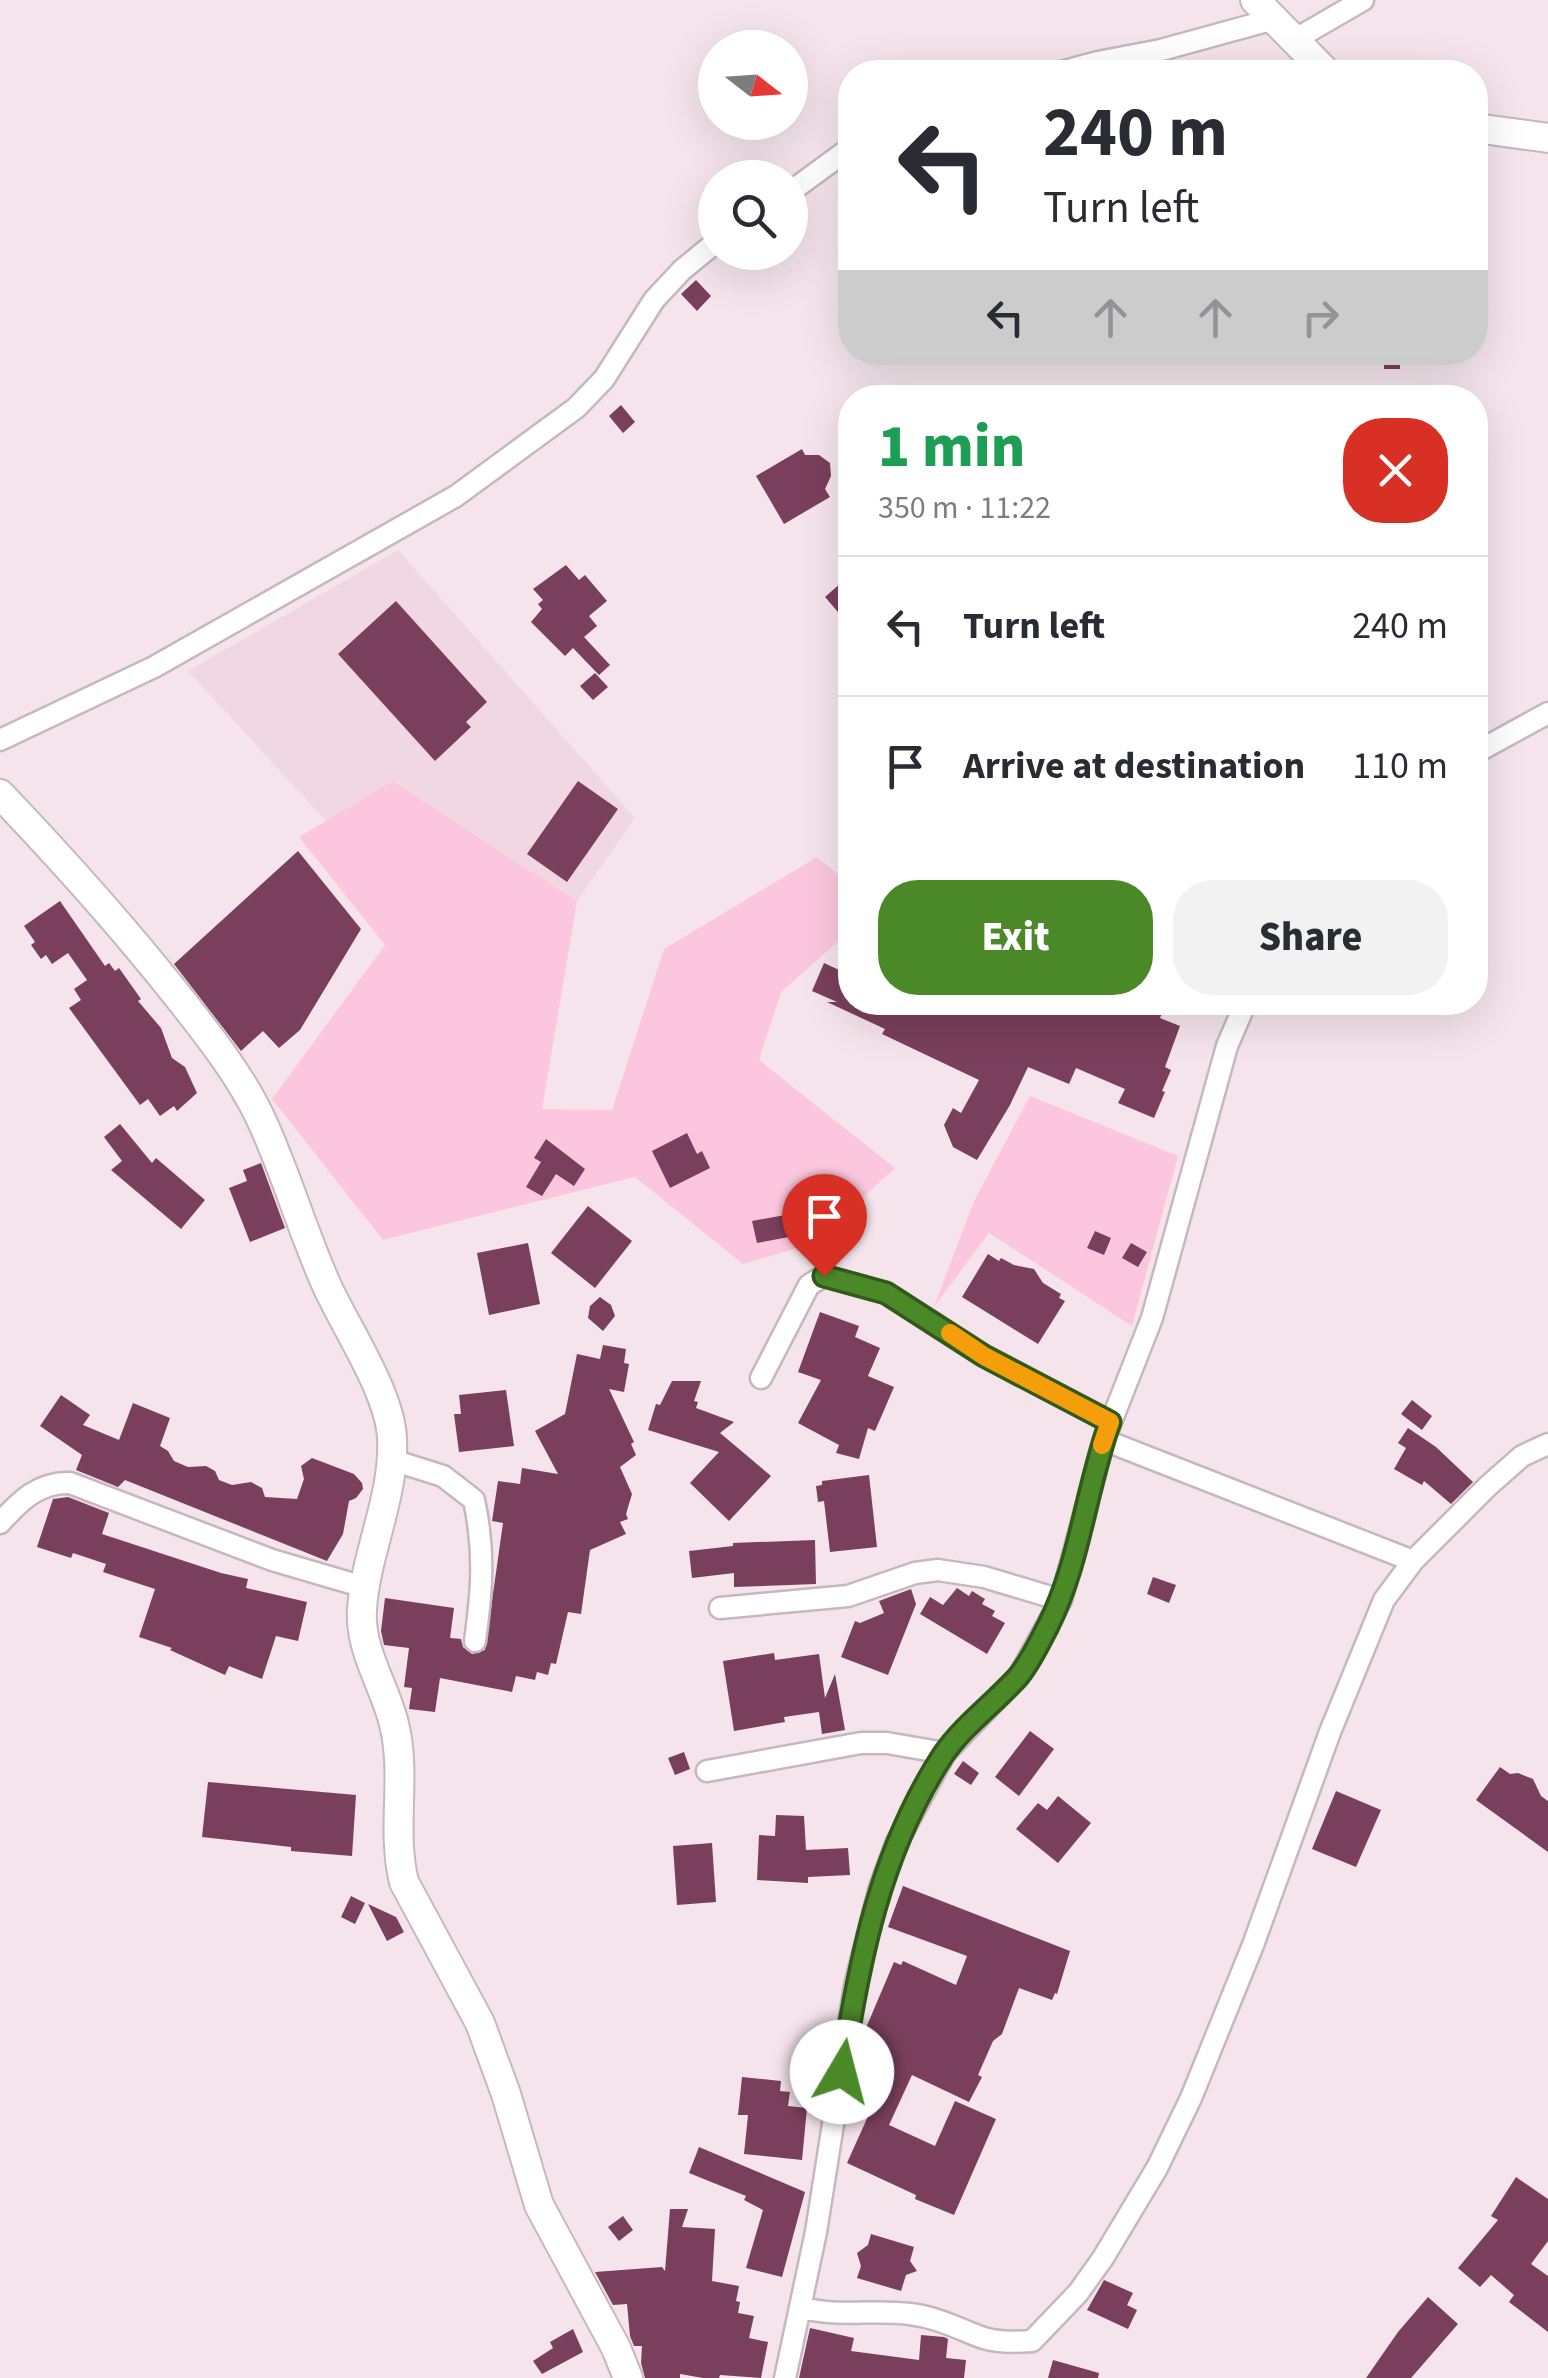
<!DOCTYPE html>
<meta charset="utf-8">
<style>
body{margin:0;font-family:"Source Sans 3",sans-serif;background:#f2f2f3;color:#2b2b33;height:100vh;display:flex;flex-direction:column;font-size:38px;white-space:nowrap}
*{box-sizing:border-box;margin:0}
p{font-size:32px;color:#7c7c81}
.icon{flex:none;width:55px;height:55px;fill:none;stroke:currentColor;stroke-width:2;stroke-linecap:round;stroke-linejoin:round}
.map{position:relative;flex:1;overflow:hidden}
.details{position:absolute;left:838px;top:385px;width:650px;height:630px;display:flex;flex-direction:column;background:#fff;border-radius:40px;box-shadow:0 10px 40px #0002}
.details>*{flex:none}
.guide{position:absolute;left:838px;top:60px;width:650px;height:305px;border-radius:40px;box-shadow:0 10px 40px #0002;background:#fff;color:#2b2b33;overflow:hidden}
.needle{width:65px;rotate:107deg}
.buttons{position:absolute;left:698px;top:30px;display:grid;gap:20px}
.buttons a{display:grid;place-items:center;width:110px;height:110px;border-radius:50%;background:#fff;box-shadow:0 10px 40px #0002;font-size:50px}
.pin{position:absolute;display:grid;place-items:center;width:85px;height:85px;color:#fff;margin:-102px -42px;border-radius:50% 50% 50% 0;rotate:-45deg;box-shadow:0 0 10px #0007}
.pin .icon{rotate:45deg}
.me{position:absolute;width:110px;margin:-55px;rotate:8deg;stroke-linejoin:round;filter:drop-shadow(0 0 8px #0008)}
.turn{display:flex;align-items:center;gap:35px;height:210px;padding:0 40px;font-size:45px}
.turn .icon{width:130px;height:130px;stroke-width:2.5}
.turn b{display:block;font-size:70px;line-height:85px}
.lanes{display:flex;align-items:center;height:95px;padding:0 40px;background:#0003;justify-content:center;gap:50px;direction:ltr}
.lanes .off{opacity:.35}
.round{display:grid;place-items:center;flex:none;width:105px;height:105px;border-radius:40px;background:#f2f2f3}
.headline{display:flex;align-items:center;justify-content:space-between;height:170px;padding:0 40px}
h1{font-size:60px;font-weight:800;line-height:75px;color:#1e9e55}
.cta{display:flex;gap:20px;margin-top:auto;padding:20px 40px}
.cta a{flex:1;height:115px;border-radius:40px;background:#4b8928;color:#fff;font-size:40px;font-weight:800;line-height:115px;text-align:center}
.cta a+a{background:#f2f2f3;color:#2b2b33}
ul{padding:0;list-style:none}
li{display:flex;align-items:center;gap:30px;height:140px;padding:0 40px;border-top:2px solid #e1e1e2}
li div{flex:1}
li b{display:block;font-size:38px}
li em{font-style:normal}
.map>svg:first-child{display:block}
.built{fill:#f0d7e1}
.green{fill:#fcc7de}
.building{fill:#7a3f5c}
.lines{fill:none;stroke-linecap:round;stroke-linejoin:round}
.street-casing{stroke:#c7b7be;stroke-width:25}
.secondary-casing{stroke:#c7b7be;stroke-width:32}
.street{stroke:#fff;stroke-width:20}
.secondary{stroke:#fff;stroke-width:28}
.route-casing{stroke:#31591a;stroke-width:25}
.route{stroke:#4b8928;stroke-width:18}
.slow{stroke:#f59e0b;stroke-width:18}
</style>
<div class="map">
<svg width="1548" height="2378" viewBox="0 0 1548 2378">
<rect width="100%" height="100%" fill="#f5e4eb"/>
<path class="built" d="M 398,550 L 635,818 L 577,901 L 394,781 L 327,822 L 188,671 Z"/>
<path class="green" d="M 393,781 L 577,901 L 542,1109 L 612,1110 L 664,949 L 817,857 L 850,885 L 850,931 L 781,992 L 759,1060 L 895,1168 L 814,1243 L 743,1264 L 635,1177 L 383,1240 L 272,1099 L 385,945 L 299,837 Z
M 1030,1096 L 1178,1156 L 1132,1326 L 989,1233 L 934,1307 L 974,1201 Z"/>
<path class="building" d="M 696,280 L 711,296 L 697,311 L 681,294 Z
M 1384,352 L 1400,352 L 1400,369 L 1384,369 Z
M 621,405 L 635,422 L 623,433 L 609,416 Z
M 802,449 L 805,455 L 819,455 L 830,463 L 831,476 L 825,489 L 830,497 L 784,524 L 756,476 Z
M 566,565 L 579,580 L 585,575 L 607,601 L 589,616 L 597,626 L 584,637 L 610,665 L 599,675 L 573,648 L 565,656 L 531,622 L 542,609 L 538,604 L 543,600 L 533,589 Z
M 850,575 L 850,626 L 825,597 Z
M 396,601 L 487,702 L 466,722 L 471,727 L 435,761 L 338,654 Z
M 595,673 L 608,687 L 593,700 L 580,686 Z
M 578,781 L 618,809 L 567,882 L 527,854 Z
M 298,851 L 361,929 L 300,1030 L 279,1048 L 263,1031 L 241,1051 L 174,964 Z
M 60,901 L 105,966 L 109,963 L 115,971 L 119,968 L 141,999 L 138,1001 L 161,1028 L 172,1058 L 185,1067 L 197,1093 L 177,1111 L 174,1106 L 160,1116 L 148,1099 L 140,1105 L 69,1008 L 81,1000 L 74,989 L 87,980 L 68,953 L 52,964 L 46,955 L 41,959 L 31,945 L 35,942 L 24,926 Z
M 824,963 L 850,975 L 850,1002 L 1167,1002 L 1160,1018 L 1180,1026 L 1165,1067 L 1171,1070 L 1162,1091 L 1165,1092 L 1154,1118 L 1118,1103 L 1125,1089 L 1076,1068 L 1069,1084 L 1028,1067 L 1010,1105 L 977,1160 L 953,1147 L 944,1125 L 953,1108 L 961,1113 L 979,1080 L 882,1034 L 885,1029 L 827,1002 L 837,1002 L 812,991 Z
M 120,1124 L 152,1163 L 156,1158 L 205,1200 L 181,1229 L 111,1170 L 122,1161 L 104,1137 Z
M 687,1133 L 697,1154 L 702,1151 L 710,1168 L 670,1188 L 652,1151 Z
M 546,1139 L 585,1169 L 574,1186 L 556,1174 L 542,1196 L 526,1187 L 541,1162 L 534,1158 Z
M 261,1163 L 285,1228 L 250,1242 L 229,1188 L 247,1181 L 243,1170 Z
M 588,1206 L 632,1241 L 595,1288 L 551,1253 Z
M 812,1210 L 816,1232 L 757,1243 L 752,1221 Z
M 1095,1231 L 1111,1238 L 1104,1255 L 1087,1248 Z
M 528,1243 L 540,1304 L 489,1315 L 477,1253 Z
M 1131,1243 L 1147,1252 L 1138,1267 L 1122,1258 Z
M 988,1254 L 999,1261 L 1001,1258 L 1014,1265 L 1034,1269 L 1043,1283 L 1061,1294 L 1059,1298 L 1065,1301 L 1038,1344 L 962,1297 Z
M 600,1297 L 611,1305 L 615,1316 L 603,1331 L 588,1318 L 590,1306 Z
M 820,1312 L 859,1326 L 855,1337 L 880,1348 L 868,1376 L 894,1387 L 875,1431 L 868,1428 L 859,1459 L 836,1453 L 839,1445 L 798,1423 L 821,1380 L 798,1372 Z
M 603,1345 L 626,1349 L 624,1363 L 629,1364 L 624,1392 L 609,1389 L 634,1442 L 631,1444 L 636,1455 L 620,1467 L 632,1494 L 626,1514 L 628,1519 L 620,1522 L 626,1534 L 590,1550 L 581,1614 L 568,1612 L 556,1664 L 551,1663 L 548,1675 L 537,1672 L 535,1680 L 516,1676 L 512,1692 L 440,1678 L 435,1712 L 409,1709 L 412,1688 L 404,1687 L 409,1648 L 384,1645 L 381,1631 L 385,1598 L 454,1608 L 450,1638 L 461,1639 L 463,1647 L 472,1654 L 485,1650 L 503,1523 L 492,1521 L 498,1481 L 520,1484 L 522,1468 L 558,1474 L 535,1431 L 565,1414 L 577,1354 L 600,1359 Z
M 672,1381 L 701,1381 L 694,1401 L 698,1402 L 696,1408 L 734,1422 L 720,1433 L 771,1476 L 729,1521 L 690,1483 L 719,1452 L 648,1430 L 656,1404 L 660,1405 Z
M 506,1390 L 514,1446 L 459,1452 L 454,1414 L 461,1414 L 459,1395 Z
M 61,1395 L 90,1415 L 83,1425 L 119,1440 L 133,1403 L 170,1418 L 160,1446 L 168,1451 L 174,1461 L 188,1467 L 206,1466 L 215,1471 L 219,1480 L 232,1485 L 251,1482 L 262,1488 L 265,1497 L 297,1499 L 304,1479 L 301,1466 L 312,1458 L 354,1474 L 362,1483 L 363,1489 L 356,1498 L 349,1501 L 343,1534 L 327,1561 L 125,1480 L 118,1487 L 76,1470 L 82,1455 L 40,1426 Z
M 1412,1400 L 1432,1416 L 1422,1430 L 1401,1414 Z
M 1408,1428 L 1436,1447 L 1473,1482 L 1451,1504 L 1424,1481 L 1422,1485 L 1394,1469 L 1406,1448 L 1398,1443 Z
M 869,1475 L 877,1547 L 830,1552 L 824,1501 L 818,1502 L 816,1486 L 822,1485 L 822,1481 Z
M 68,1497 L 109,1513 L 102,1534 L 221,1573 L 248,1579 L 246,1588 L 307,1602 L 298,1641 L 276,1636 L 262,1679 L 229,1666 L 225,1675 L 170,1650 L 172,1648 L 139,1637 L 155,1589 L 103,1572 L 106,1564 L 73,1553 L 71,1558 L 37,1547 L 53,1499 Z
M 815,1540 L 816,1584 L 734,1587 L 734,1573 L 692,1578 L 689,1551 L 733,1546 L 733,1543 Z
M 1153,1577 L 1176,1585 L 1169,1603 L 1147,1594 Z
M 957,1588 L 969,1596 L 972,1591 L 985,1599 L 982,1604 L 995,1611 L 992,1616 L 1005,1623 L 987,1654 L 920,1614 L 930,1597 L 943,1605 Z
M 911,1589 L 916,1604 L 888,1675 L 841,1657 L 855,1621 L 860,1623 L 884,1613 L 879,1601 Z
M 774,1653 L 775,1660 L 819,1654 L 825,1698 L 835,1674 L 845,1730 L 822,1734 L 819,1712 L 784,1717 L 785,1722 L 734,1731 L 723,1661 Z
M 1030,1731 L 1054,1749 L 1019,1796 L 995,1777 Z
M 684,1752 L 690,1769 L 675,1775 L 668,1758 Z
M 963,1761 L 979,1773 L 971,1785 L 954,1774 Z
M 1500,1767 L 1510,1774 L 1518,1773 L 1533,1779 L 1541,1796 L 1548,1801 L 1548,1852 L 1476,1800 Z
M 208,1782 L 356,1795 L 352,1856 L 291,1851 L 291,1847 L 202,1837 Z
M 1336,1791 L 1381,1810 L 1356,1867 L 1312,1849 Z
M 1058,1796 L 1091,1823 L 1058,1863 L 1016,1829 L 1038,1803 L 1047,1810 Z
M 776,1815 L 804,1816 L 806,1850 L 848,1848 L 850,1875 L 808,1877 L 808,1883 L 757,1880 L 759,1835 L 775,1836 Z
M 712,1843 L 716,1902 L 677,1905 L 673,1846 Z
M 903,1886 L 1070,1951 L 1057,1994 L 1055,1993 L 1052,2000 L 1019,1988 L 1002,2034 L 993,2041 L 978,2075 L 982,2077 L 969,2102 L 912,2075 L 889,2125 L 935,2146 L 955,2101 L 996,2119 L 954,2215 L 915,2199 L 916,2195 L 847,2163 L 869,2114 L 852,2105 L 876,2056 L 859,2048 L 860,2042 L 894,1962 L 901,1965 L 903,1961 L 956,1985 L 967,1956 L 888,1927 Z
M 351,1896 L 365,1903 L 355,1924 L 341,1917 Z
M 368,1904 L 396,1917 L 404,1932 L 387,1941 Z
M 742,2077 L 781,2081 L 780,2091 L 790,2092 L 788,2106 L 807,2108 L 802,2160 L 744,2154 L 748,2115 L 738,2115 Z
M 699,2147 L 805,2192 L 782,2277 L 746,2268 L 763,2210 L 744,2200 L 746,2196 L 689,2173 Z
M 1516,2177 L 1548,2199 L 1548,2241 L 1531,2264 L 1548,2276 L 1548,2332 L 1509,2302 L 1514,2295 L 1491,2275 L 1480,2287 L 1458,2268 L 1498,2220 L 1491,2216 Z
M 670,2209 L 688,2209 L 682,2227 L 715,2229 L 712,2281 L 739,2286 L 736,2301 L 740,2302 L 738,2313 L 754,2316 L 749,2338 L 768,2342 L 761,2378 L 720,2375 L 719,2378 L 703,2378 L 680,2374 L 680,2378 L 645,2378 L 641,2363 L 642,2346 L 634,2346 L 630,2336 L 627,2304 L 613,2305 L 595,2272 L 662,2267 L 665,2271 Z
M 623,2216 L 633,2230 L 619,2241 L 608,2227 Z
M 871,2234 L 914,2247 L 910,2261 L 917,2271 L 906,2275 L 901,2291 L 857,2278 L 861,2266 L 857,2253 L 868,2245 Z
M 1104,2280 L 1133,2293 L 1127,2305 L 1137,2310 L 1128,2329 L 1087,2310 Z
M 1428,2297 L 1458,2324 L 1411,2378 L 1366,2378 L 1398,2332 Z
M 810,2328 L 854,2338 L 851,2351 L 919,2360 L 921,2335 L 944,2337 L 948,2339 L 946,2358 L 966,2360 L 964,2378 L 799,2378 Z
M 573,2329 L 583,2352 L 542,2374 L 533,2361 L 553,2348 L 550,2342 Z
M 1053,2360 L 1099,2373 L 1098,2378 L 1048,2378 Z"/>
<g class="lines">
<defs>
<path id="street" d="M 1294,40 L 1363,0
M 1061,72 L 1098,62 L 1161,50 L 1274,19
M 790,192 L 850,148
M 0,740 L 154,667 L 456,496 L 576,408 L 604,379 L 654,300 L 682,270 L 715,243
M 1475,753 L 1548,713
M 761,1378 L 809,1285 L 824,1276 L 886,1293 L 983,1355 L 1110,1422
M 1104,1440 L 1413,1561
M 392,1460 L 443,1476 L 474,1500 C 485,1551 482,1590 475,1641
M 0,1523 C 20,1501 38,1482 70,1483 L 272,1560 L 364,1587
M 720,1608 L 848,1596 L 915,1573 L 938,1570 L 984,1577 L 1061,1600
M 707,1771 L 861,1743 L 887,1743 L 945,1753
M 800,2307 C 837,2318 873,2309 910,2314 C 935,2317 955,2327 978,2336 C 995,2343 1014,2342 1032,2341 L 1078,2293 L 1103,2258 L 1157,2168 L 1191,2098 L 1253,1945 L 1330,1732 L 1384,1600 L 1413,1561 L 1488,1486 L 1522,1456 L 1548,1444
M 785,2378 L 816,2232 L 855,1985 L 880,1887 L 896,1844 L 945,1753 L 1019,1676 L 1061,1600 L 1104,1440 L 1152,1318 L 1227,1046 L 1246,1002"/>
<path id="secondary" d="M 1255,0 L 1326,72
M 1475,128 L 1548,138
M 0,794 C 63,860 123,927 180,999 C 209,1036 240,1075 260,1117 C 286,1172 302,1231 327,1286 C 346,1328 390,1393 392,1438 C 395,1496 366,1551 362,1609 C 359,1650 385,1686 394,1724 C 407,1776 391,1830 404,1882 L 480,2023 L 506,2094 L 539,2205 L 616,2348 L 628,2378"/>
</defs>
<use href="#street" class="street-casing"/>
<use href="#secondary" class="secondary-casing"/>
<use href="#street" class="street"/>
<use href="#secondary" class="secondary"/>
</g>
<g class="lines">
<defs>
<path id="route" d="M 824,1276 L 886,1293 L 984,1356 L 1110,1422 C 1086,1488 1080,1563 1048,1626 C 1039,1643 1030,1663 1017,1678 C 993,1704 963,1726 943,1755 C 880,1852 859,1961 842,2072"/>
</defs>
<use href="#route" class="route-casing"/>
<use href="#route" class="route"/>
<path class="slow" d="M 950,1333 L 984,1356 L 1110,1422 L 1102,1445"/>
</g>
</svg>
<div class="buttons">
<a><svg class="needle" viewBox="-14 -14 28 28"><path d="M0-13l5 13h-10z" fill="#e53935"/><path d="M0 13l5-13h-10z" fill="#7c7c81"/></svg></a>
<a><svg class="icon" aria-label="search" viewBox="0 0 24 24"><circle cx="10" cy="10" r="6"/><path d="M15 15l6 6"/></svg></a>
</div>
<div class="pin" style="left:824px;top:1276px;background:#d93025"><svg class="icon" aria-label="arrive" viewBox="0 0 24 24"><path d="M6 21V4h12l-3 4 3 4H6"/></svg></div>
<svg class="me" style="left:842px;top:2072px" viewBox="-20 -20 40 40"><circle r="19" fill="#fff"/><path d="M0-13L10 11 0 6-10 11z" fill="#4b8928"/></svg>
<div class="guide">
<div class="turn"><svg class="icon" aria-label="left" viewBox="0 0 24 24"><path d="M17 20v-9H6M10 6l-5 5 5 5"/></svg><div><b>240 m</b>Turn left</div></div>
<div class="lanes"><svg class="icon" aria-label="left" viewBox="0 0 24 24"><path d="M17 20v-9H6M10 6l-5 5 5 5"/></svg><svg class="icon off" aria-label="ahead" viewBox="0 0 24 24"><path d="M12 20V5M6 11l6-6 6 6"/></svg><svg class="icon off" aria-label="ahead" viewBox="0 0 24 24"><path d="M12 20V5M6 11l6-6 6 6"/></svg><svg class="icon off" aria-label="right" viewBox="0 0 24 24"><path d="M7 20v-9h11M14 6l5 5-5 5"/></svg></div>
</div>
<section class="details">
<div class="headline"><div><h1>1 min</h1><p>350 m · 11:22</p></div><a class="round" style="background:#d93025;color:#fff"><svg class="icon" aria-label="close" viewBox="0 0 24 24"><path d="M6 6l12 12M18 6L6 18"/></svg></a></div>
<ul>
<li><svg class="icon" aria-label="left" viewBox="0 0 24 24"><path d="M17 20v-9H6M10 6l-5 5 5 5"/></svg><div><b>Turn left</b></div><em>240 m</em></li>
<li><svg class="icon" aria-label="arrive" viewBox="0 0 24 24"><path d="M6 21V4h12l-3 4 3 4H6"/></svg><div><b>Arrive at destination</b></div><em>110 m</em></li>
</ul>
<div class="cta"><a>Exit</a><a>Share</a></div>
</section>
</div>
